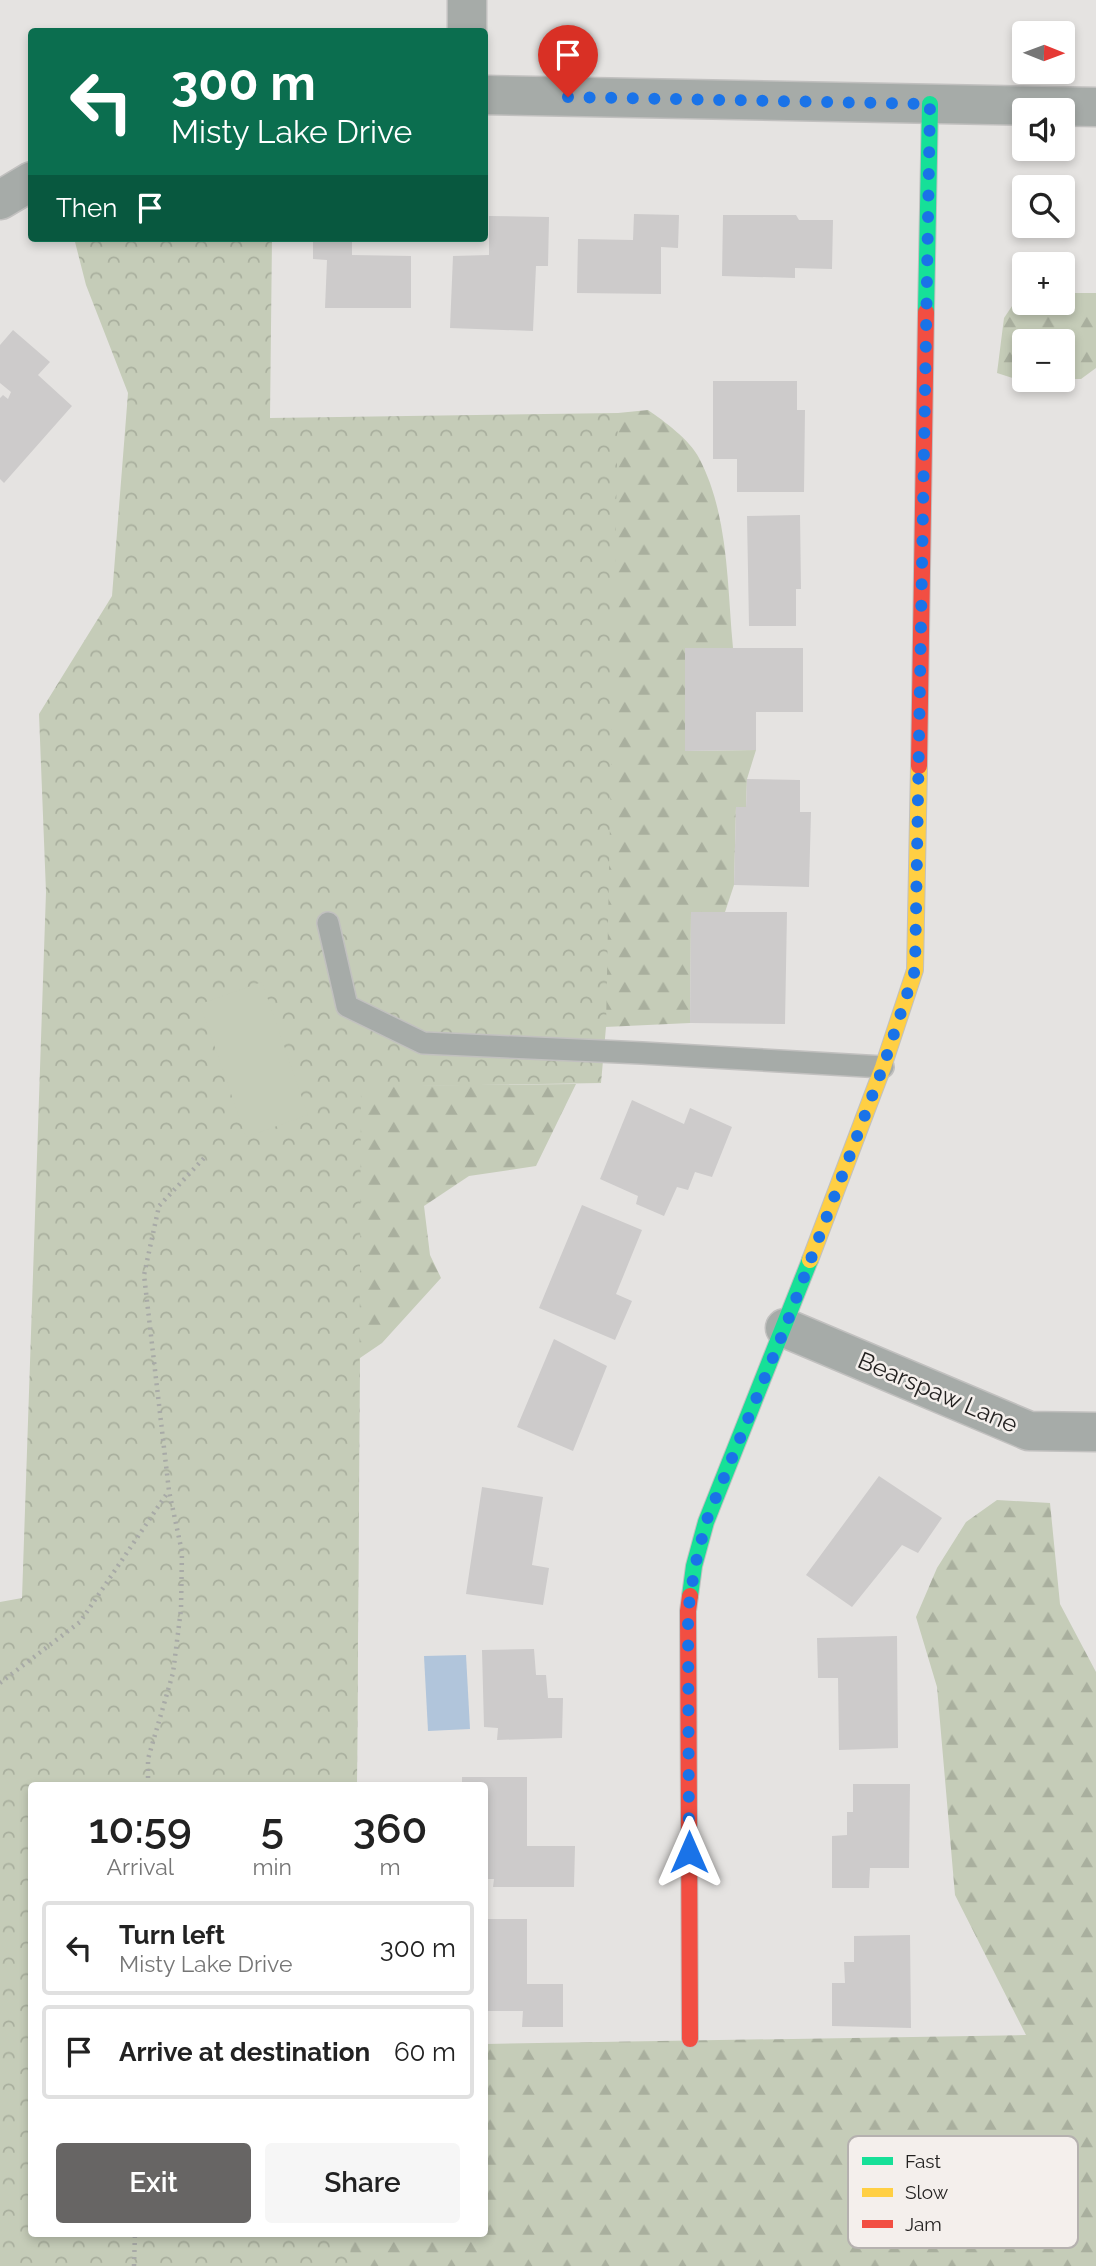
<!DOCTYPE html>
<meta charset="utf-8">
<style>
body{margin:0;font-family:Raleway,sans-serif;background:#f6f6f6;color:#222;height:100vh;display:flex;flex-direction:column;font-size:26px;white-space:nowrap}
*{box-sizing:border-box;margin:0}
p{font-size:23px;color:#767676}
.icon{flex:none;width:38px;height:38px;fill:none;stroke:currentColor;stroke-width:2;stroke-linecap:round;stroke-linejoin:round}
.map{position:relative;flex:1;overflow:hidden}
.side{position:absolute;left:28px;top:1782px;width:460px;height:455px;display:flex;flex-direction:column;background:#fff;border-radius:7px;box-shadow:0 4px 10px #0003}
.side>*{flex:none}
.guide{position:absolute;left:28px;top:28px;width:460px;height:214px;border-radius:7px;box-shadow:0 4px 10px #0003;background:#0b6e4f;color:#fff;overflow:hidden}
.needle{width:46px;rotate:91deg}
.controls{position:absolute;left:1012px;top:21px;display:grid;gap:14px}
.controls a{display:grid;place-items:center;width:63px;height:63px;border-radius:7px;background:#fff;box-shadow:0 4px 10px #0003;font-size:35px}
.pin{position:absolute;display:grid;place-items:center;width:60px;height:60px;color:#fff;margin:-72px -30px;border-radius:50% 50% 50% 0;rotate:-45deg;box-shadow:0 0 7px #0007}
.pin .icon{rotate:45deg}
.me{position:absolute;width:77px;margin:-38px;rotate:0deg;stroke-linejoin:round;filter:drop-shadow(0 0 5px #0008)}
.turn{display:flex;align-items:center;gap:24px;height:147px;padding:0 28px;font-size:32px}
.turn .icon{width:91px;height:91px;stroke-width:2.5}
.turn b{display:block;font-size:49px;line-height:60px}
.then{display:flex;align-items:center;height:66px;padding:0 28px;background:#0003;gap:14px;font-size:26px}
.eta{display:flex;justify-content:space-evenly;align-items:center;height:119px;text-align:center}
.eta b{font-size:42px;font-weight:600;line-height:49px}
.action{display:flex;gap:14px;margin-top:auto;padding:14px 28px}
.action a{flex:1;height:80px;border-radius:7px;background:#676564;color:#fff;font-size:28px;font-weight:600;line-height:80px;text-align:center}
.action a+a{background:#f6f6f6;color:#222}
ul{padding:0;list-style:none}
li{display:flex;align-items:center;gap:21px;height:94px;margin:0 14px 10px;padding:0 14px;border:4px solid #e0e0e0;border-radius:7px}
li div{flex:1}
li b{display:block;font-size:26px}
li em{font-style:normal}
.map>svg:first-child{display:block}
.forest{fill:url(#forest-firs)}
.park{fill:url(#park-crowns)}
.pitch{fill:#c5ccb8}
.water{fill:#b1c5db}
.building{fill:#cdcbcb}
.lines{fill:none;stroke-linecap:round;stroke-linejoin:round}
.lane-casing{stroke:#c1c0bf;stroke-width:24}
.street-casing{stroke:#c1c0bf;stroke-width:41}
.fast-casing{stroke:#c1c0bf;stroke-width:18}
.slow-casing{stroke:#c1c0bf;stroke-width:18}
.jam-casing{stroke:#c1c0bf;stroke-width:18}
.path{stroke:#a8aaa7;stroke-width:4.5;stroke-dasharray:2 5;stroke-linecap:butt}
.lane{stroke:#a6aba8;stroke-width:21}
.street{stroke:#a6aba8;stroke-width:38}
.fast{stroke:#16e098;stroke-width:16}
.slow{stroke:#ffcf43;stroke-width:16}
.jam{stroke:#f24e42;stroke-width:16}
.route{stroke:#1a73e8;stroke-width:12;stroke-dasharray:0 21.6}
.labels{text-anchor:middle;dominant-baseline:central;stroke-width:5;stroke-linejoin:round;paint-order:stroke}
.street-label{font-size:24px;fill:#232120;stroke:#f4efec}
.key{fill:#f4efec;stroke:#b5b1af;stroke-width:2}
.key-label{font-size:19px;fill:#232120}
</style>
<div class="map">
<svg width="1096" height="2266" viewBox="0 0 1096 2266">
<defs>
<pattern id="forest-firs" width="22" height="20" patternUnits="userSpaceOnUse" patternTransform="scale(1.75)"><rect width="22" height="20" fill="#c5ccb8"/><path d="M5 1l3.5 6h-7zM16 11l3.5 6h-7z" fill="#a9af9e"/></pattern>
<pattern id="park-crowns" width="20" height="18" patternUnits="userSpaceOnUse" patternTransform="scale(1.75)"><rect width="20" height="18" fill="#c5ccb8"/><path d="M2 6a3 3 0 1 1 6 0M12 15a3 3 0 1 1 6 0" fill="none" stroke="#a9af9e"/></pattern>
</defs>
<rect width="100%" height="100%" fill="#e5e3e1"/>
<path class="forest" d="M 1062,293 L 1096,293 L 1096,368 L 1081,379 L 1062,379 L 1062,341 L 1024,341 L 1024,380 L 1045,380 L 1022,381 L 997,373 L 1004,318 L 1020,294 L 1024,294 L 1024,303 L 1062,303 Z
M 648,410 C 664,421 690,440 699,458 C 729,515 727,585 733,648 L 685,648 L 686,751 L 756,750 L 747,779 L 746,807 L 736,807 L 734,885 L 725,912 L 691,912 L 690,1023 L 605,1027 L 571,442 L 618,413 Z
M 576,1084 L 536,1166 L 469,1176 L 424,1206 L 430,1255 L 441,1278 L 382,1343 L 360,1358 L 357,1785 L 52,1785 L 361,1086 Z
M 997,1500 L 1050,1503 L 1060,1604 L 1096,1672 L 1096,2266 L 0,2266 L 32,2233 L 485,2233 L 485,2044 L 1026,2035 L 955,1895 L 937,1687 L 916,1617 L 937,1568 L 966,1522 Z"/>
<path class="park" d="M 74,238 L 272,238 L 270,418 L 618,413 L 606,1027 L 601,1083 L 361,1087 L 357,1785 L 32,1785 L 32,2233 L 351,2233 L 350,2266 L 0,2266 L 0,1602 L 22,1598 L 46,892 L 39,714 L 112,596 L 128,393 L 86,285 Z"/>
<path class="pitch" d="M 262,982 L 308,1115 L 246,1137 L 200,1004 Z"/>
<path class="water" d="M 466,1655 L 470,1729 L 428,1731 L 424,1656 Z"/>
<path class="building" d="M 634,214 L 679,215 L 678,248 L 661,247 L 661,294 L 577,293 L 578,239 L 633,240 Z
M 723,215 L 796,215 L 799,220 L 833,220 L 832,269 L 795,268 L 795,278 L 722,276 Z
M 489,216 L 549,217 L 548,266 L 536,266 L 533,331 L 450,328 L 453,256 L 489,255 Z
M 313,238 L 352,238 L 352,255 L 411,256 L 411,308 L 325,308 L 327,260 L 313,259 Z
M 13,330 L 50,362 L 38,375 L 72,406 L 4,483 L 0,479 L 0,398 L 3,395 L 8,399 L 11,392 L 0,383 L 0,345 Z
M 713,381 L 797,381 L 797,410 L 805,410 L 804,492 L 737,492 L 737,459 L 713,459 Z
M 800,515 L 801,589 L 796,589 L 796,626 L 749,626 L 747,516 Z
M 685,648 L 803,648 L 803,712 L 756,712 L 756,750 L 685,751 Z
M 747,779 L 800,780 L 800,812 L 811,812 L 809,887 L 734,885 L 736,807 L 746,807 Z
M 691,912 L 787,912 L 785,1024 L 690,1023 Z
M 632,1100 L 684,1124 L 690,1108 L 732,1127 L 712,1177 L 695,1172 L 688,1190 L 677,1187 L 664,1216 L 636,1204 L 638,1196 L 600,1179 Z
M 582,1205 L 642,1230 L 616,1294 L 632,1301 L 615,1340 L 539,1308 Z
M 554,1339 L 607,1366 L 573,1451 L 517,1427 Z
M 879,1476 L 942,1518 L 918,1553 L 902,1545 L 852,1607 L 806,1575 Z
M 482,1487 L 543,1497 L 532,1565 L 549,1568 L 543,1605 L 466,1594 Z
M 897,1636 L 898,1748 L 839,1750 L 838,1678 L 818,1678 L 817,1638 Z
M 534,1649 L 536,1675 L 546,1675 L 548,1698 L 563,1698 L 562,1738 L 497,1740 L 498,1728 L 484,1727 L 482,1650 Z
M 462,1777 L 527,1777 L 527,1846 L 575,1846 L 574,1887 L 493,1887 L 494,1879 L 485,1879 L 485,1785 L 462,1785 Z
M 853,1784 L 910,1784 L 909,1868 L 870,1868 L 869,1888 L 832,1888 L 832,1836 L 847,1835 L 847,1812 L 853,1812 Z
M 485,1919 L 527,1919 L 527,1984 L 563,1984 L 563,2027 L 522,2027 L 523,2011 L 485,2011 Z
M 910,1935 L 911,2028 L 832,2026 L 832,1983 L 845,1983 L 844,1962 L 854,1962 L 854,1936 Z"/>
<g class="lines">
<defs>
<path id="lane" d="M 328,923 L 347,1006 L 423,1043 L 642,1053 L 883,1067"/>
<path id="street" d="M 467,32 L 467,0
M 485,95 L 1096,107
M 0,200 L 32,181
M 785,1328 L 1029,1431 L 1096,1432"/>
<path id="fast" d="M 926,312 L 930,104
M 690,1596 L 694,1566 L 706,1522 L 810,1260"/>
<path id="slow" d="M 810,1260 L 883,1067 L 915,970 L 919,766"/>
<path id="jam" d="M 919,766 L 926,312
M 690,2039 L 688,1611 L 690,1596"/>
</defs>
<use href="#lane" class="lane-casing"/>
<use href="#street" class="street-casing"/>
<use href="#fast" class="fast-casing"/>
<use href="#slow" class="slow-casing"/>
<use href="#jam" class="jam-casing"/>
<path class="path" d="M 0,1683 L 80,1622 L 168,1492
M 148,1785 L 148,1759 L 173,1673 L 181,1609 L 182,1552 L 169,1491 L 144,1275 L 159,1206 L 204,1158
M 134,2266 L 135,2233"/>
<use href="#lane" class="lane"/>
<use href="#street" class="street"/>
<use href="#fast" class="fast"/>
<use href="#slow" class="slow"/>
<use href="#jam" class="jam"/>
</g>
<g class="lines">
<path class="route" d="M 568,97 L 930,104 L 915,970 L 883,1067 L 785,1328 L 706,1522 L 695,1566 L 688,1611 L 689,1852"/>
</g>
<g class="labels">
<g class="street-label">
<text transform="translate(938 1392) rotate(23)">Bearspaw Lane</text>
</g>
</g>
<rect x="848" y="2136" width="230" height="112" rx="10" class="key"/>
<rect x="862" y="2157" width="31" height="8" fill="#16e098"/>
<rect x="862" y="2188" width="31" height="9" fill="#ffcf43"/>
<rect x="862" y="2220" width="31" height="8" fill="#f24e42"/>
<g class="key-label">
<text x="905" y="2168">Fast</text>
<text x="905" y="2199">Slow</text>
<text x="905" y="2231">Jam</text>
</g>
</svg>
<div class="controls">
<a><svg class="needle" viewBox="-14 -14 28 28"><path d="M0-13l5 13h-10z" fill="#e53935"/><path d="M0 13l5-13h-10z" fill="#767676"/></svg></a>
<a><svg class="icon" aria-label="sound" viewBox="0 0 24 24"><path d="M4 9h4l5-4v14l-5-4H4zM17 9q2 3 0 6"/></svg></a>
<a><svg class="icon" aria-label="search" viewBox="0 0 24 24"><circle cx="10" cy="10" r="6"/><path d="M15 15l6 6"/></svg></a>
<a>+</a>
<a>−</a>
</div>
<div class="pin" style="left:568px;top:97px;background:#d93025"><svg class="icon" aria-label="arrive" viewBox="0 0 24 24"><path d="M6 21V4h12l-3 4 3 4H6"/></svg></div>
<svg class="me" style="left:689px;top:1852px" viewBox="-20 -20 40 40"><path d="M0-17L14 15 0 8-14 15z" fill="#1a73e8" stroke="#fff" stroke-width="4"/></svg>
<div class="guide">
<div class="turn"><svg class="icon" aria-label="left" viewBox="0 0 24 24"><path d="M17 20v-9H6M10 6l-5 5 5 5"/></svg><div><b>300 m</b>Misty Lake Drive</div></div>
<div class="then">Then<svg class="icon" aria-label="arrive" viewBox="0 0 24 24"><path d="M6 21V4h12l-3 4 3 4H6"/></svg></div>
</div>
<section class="side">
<div class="eta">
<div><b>10:59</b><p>Arrival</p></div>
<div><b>5</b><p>min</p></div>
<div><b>360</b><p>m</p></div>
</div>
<ul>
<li><svg class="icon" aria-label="left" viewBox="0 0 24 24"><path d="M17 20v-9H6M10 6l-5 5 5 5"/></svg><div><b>Turn left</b><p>Misty Lake Drive</p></div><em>300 m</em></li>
<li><svg class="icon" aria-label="arrive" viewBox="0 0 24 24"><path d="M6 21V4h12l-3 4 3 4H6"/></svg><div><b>Arrive at destination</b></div><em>60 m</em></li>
</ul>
<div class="action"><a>Exit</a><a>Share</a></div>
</section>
</div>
